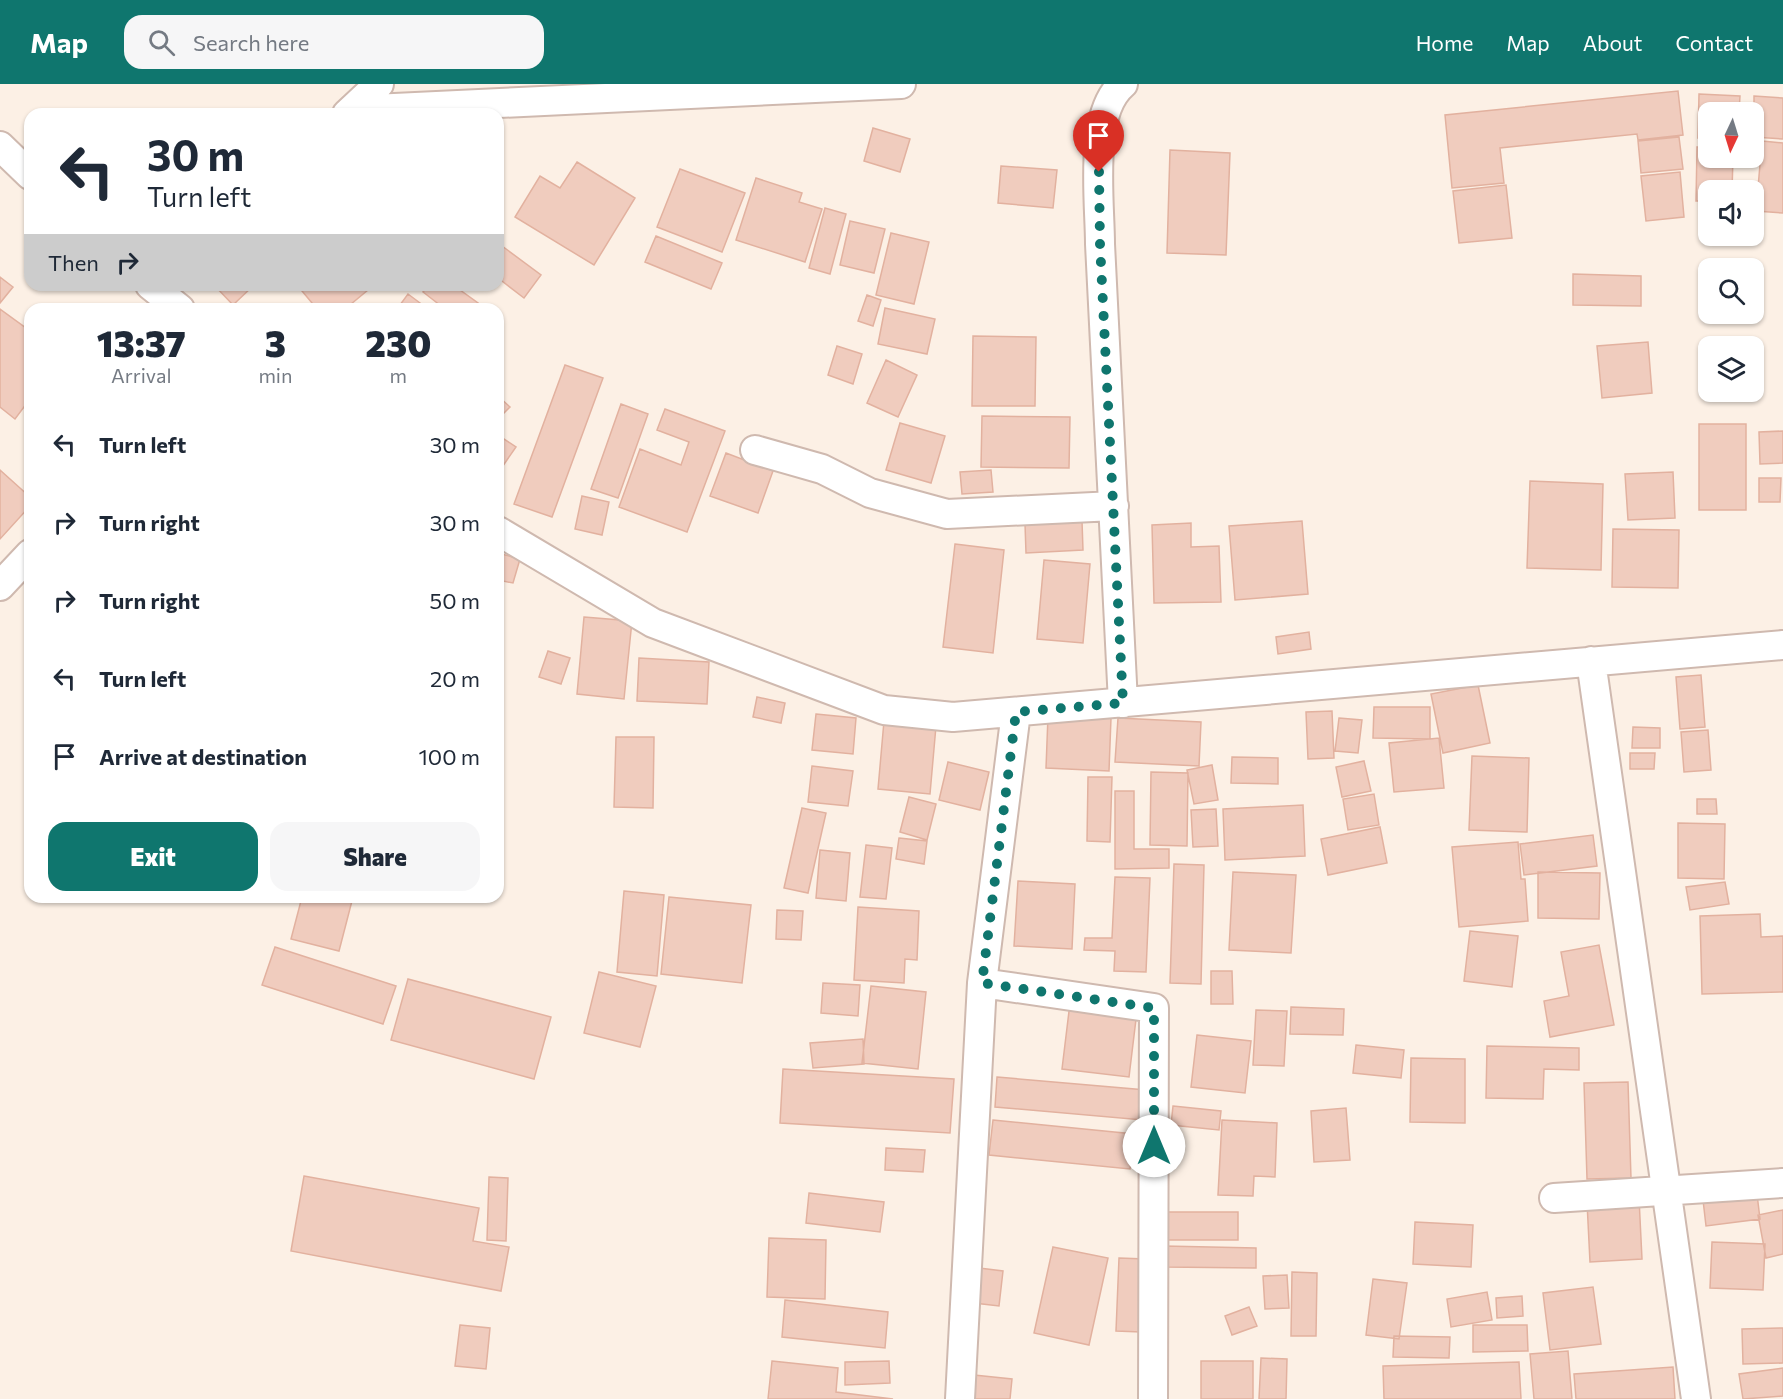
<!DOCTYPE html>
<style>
body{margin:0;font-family:Commissioner,sans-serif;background:#f6f6f7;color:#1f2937;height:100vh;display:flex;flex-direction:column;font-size:22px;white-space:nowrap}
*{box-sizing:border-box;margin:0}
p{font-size:20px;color:#747a83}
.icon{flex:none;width:33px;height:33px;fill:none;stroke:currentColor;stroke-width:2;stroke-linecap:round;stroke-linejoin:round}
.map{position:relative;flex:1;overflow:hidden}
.details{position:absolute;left:24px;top:219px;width:480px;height:600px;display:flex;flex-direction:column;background:#fff;border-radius:18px;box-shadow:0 2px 4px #0004}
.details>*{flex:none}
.top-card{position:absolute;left:24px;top:24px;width:480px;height:183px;border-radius:18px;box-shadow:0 2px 4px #0004;background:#fff;color:#1f2937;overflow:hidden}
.needle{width:39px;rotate:184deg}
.buttons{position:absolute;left:1698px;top:18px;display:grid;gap:12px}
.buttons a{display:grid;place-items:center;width:66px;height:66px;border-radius:12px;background:#fff;box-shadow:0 2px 4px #0004;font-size:30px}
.pin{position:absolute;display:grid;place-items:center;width:51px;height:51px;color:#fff;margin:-62px -26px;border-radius:50% 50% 50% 0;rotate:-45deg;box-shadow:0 0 6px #0007}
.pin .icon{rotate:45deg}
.me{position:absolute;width:66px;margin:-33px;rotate:0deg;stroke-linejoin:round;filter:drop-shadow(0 0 4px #0008)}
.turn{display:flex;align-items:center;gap:21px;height:126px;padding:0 24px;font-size:27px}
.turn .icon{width:78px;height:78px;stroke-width:2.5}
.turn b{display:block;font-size:42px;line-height:51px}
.then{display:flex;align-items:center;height:57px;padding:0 24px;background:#0003;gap:12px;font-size:22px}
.eta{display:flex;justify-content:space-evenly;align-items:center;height:102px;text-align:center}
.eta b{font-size:36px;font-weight:800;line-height:42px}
.button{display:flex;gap:12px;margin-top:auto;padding:12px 24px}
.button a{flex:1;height:69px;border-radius:18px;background:#0f766e;color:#fff;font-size:24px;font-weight:800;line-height:69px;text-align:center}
.button a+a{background:#f6f6f7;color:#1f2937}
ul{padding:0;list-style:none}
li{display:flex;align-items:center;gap:18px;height:78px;padding:0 24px}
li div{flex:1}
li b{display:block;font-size:22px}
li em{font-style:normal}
header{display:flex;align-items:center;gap:36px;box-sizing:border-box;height:84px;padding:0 30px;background:#0f766e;color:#fff}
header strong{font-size:28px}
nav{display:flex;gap:33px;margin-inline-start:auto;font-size:21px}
.search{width:420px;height:54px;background:#f6f6f7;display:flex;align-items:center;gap:15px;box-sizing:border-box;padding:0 21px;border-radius:18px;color:#747a83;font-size:22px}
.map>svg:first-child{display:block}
.building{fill:#f0ccbe;stroke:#e2b19f;stroke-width:1.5}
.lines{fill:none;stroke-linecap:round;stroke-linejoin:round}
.minor-casing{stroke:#cfb9af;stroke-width:32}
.minor{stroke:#fff;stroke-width:28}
.route{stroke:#0f766e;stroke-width:10;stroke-dasharray:0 18}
</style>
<header>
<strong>Map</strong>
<div class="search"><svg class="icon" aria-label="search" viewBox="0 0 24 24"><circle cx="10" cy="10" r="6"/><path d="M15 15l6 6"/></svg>Search here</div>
<nav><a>Home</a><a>Map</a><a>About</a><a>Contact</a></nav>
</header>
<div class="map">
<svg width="1783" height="1315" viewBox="0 0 1783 1315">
<rect width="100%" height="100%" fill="#fcf0e5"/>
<path class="building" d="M 1678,7 L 1683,51 L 1638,56 L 1637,50 L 1500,64 L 1504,99 L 1452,104 L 1445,31 Z
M 1699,10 L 1740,12 L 1739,28 L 1708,28 L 1708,54 L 1698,54 Z
M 1754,12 L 1783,14 L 1783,55 L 1754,53 Z
M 873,44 L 910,55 L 900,88 L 864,77 Z
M 1679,53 L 1683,85 L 1641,89 L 1638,57 Z
M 1762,57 L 1783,59 L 1783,129 L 1756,127 Z
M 1697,63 L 1708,63 L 1708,74 L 1733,74 L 1732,106 L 1708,106 L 1708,117 L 1696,117 Z
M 1170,66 L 1230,69 L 1226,171 L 1167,169 Z
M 577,78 L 635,114 L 594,181 L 515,133 L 540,92 L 560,104 Z
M 1001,82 L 1057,86 L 1053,124 L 998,119 Z
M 680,85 L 745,109 L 722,168 L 657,143 Z
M 1680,88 L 1684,133 L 1646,137 L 1641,92 Z
M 756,94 L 802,109 L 799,118 L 822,125 L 805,178 L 736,156 Z
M 1506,101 L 1512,154 L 1459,159 L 1453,107 Z
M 825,124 L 846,130 L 830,190 L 809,184 Z
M 850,137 L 885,145 L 874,189 L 840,181 Z
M 891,149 L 929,158 L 914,220 L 876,211 Z
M 656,152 L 722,179 L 711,205 L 645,178 Z
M 498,159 L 541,191 L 524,214 L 498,194 Z
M 1573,190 L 1641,192 L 1641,222 L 1573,221 Z
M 0,193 L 13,203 L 0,219 Z
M 214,201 L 254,201 L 233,221 Z
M 297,201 L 363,201 L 368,206 L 345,225 L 317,225 Z
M 429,201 L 453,201 L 478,219 L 474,225 L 445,225 L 423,208 Z
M 408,210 L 428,225 L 397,225 Z
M 867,211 L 881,216 L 873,242 L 858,237 Z
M 885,224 L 935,235 L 927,270 L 878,260 Z
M 0,225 L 30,247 L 30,315 L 15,335 L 0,323 Z
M 973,252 L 1036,253 L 1035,322 L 972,322 Z
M 1648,258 L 1652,309 L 1602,314 L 1597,262 Z
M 837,262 L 862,270 L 853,300 L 828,291 Z
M 886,276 L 917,291 L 898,333 L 867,319 Z
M 565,281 L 603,294 L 552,433 L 514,420 Z
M 498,312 L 510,323 L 498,335 Z
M 621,320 L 648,330 L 618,414 L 591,405 Z
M 665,325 L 725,347 L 687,448 L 619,423 L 640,365 L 681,381 L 689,358 L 657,346 Z
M 982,332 L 1070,333 L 1069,384 L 981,383 Z
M 900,339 L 945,352 L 931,399 L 886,386 Z
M 1699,340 L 1746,340 L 1746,426 L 1699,426 Z
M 1783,347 L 1783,379 L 1760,380 L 1759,348 Z
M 498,351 L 516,363 L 498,389 Z
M 726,369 L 773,387 L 758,429 L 710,412 Z
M 0,386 L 30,413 L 30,422 L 0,455 Z
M 991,386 L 993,408 L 962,410 L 960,388 Z
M 1673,388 L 1675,434 L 1628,436 L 1625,390 Z
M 1759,394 L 1781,394 L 1780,418 L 1759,418 Z
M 1530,397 L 1603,400 L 1601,486 L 1527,484 Z
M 582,412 L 609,418 L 602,451 L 575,445 Z
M 1082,437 L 1083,466 L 1026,469 L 1025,440 Z
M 1302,437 L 1308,510 L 1235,516 L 1229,442 Z
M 1191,439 L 1191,463 L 1219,462 L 1221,518 L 1154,519 L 1152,441 Z
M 1613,445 L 1679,446 L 1678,504 L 1612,503 Z
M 955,460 L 1004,466 L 993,569 L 943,563 Z
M 498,469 L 520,475 L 513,499 L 498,496 Z
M 1044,476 L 1090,480 L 1083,559 L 1037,555 Z
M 584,533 L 632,537 L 624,615 L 577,610 Z
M 1309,548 L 1311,565 L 1278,570 L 1276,553 Z
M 548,567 L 570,574 L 561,600 L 539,593 Z
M 639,574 L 709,578 L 707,620 L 637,617 Z
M 1701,591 L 1705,643 L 1680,645 L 1676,593 Z
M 1478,601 L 1490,659 L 1443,669 L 1431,610 Z
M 757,613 L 785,619 L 781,639 L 753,633 Z
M 1374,623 L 1430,623 L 1430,655 L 1373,654 Z
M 1332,627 L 1334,674 L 1308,675 L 1306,628 Z
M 816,630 L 856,634 L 853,670 L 812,666 Z
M 1048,632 L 1111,634 L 1109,687 L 1046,684 Z
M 1118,634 L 1201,638 L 1199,682 L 1115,678 Z
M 1339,634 L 1362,636 L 1358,669 L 1335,667 Z
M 884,637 L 936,642 L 930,710 L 878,705 Z
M 1633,643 L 1660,644 L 1660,664 L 1632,664 Z
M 1708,646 L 1711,686 L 1684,688 L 1681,648 Z
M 616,653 L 654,653 L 653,724 L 614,723 Z
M 1439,654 L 1444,704 L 1394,708 L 1389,659 Z
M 1630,669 L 1655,669 L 1654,685 L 1630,685 Z
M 1472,672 L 1529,674 L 1527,748 L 1469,746 Z
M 1232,673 L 1278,674 L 1278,700 L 1231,699 Z
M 1364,677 L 1371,707 L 1342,713 L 1336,683 Z
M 948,678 L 989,688 L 980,726 L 939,716 Z
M 1212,681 L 1218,716 L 1194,720 L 1187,686 Z
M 812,682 L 853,687 L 848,722 L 808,718 Z
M 1151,688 L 1188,689 L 1187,762 L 1150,761 Z
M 1088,693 L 1112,693 L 1110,758 L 1087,757 Z
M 1115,707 L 1134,707 L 1134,765 L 1169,765 L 1169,784 L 1115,785 Z
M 1374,710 L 1379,741 L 1348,746 L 1343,715 Z
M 909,713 L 936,720 L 927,756 L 900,748 Z
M 1697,715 L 1716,715 L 1717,730 L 1697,730 Z
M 1303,721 L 1305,772 L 1225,776 L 1223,725 Z
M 802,724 L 826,729 L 808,809 L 784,804 Z
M 1216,725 L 1218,762 L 1193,763 L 1191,726 Z
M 1678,739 L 1725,740 L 1724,795 L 1678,794 Z
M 1380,743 L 1387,779 L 1328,791 L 1321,755 Z
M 1593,751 L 1597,782 L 1524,791 L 1520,760 Z
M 899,754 L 927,757 L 924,780 L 896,775 Z
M 1518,758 L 1521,795 L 1525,795 L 1528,837 L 1459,843 L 1452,763 Z
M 866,761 L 892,764 L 886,815 L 860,813 Z
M 820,766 L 850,769 L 846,817 L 816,814 Z
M 1174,780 L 1204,781 L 1201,900 L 1170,899 Z
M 1233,788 L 1296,791 L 1291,869 L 1229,866 Z
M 1538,788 L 1600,789 L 1599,835 L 1538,834 Z
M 1115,793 L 1150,794 L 1146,888 L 1114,887 L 1115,867 L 1084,866 L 1085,854 L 1112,854 Z
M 1018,797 L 1075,800 L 1072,865 L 1014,862 Z
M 1725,798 L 1729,820 L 1690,826 L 1686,803 Z
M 624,807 L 664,811 L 657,892 L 617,888 Z
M 302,813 L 353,813 L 339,867 L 291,855 Z
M 669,813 L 751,821 L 742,899 L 661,890 Z
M 858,823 L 919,827 L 917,876 L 905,875 L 904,899 L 854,896 Z
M 777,826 L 803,827 L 801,856 L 776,855 Z
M 1760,830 L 1761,853 L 1783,852 L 1783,908 L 1702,910 L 1700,832 Z
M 1470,847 L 1518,852 L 1512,903 L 1464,897 Z
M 1599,861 L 1614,941 L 1550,953 L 1544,917 L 1569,912 L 1561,868 Z
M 275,863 L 396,902 L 383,940 L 262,901 Z
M 1211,887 L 1232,887 L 1233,920 L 1211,920 Z
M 599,888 L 656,902 L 640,963 L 584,949 Z
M 408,895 L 551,933 L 534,995 L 391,956 Z
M 823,899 L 860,901 L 858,932 L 821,929 Z
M 871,902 L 926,908 L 918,985 L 862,979 Z
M 1070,919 L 1137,927 L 1129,993 L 1062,985 Z
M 1291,923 L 1344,925 L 1343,951 L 1290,950 Z
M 1256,926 L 1287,927 L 1284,982 L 1253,981 Z
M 1197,951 L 1251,957 L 1245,1009 L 1191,1003 Z
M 863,955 L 864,980 L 813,984 L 810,959 Z
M 1356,961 L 1404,966 L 1401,994 L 1353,989 Z
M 1487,962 L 1579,964 L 1579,986 L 1544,985 L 1543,1015 L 1486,1014 Z
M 1411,974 L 1465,975 L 1465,1039 L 1410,1038 Z
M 783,985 L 954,995 L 950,1049 L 780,1039 Z
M 997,993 L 1146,1006 L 1143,1036 L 995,1023 Z
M 1628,998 L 1631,1094 L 1587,1095 L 1584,999 Z
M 1173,1022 L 1221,1027 L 1219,1046 L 1171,1041 Z
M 1346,1024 L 1350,1076 L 1314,1078 L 1311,1027 Z
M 993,1036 L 1134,1050 L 1130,1085 L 989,1071 Z
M 1222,1036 L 1277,1039 L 1275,1093 L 1254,1092 L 1253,1112 L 1218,1111 Z
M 886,1064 L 925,1066 L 923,1088 L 885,1086 Z
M 304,1092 L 479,1124 L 473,1157 L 509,1163 L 501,1207 L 291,1167 Z
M 489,1093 L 508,1094 L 506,1157 L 487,1156 Z
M 809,1109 L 884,1118 L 880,1148 L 806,1139 Z
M 1757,1110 L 1760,1135 L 1706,1142 L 1703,1116 Z
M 1639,1114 L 1642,1175 L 1590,1178 L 1587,1118 Z
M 1783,1126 L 1783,1170 L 1766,1174 L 1758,1131 Z
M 1165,1128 L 1238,1128 L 1238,1156 L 1164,1156 Z
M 1415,1138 L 1473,1141 L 1471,1183 L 1413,1180 Z
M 769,1154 L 826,1156 L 825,1215 L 767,1213 Z
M 1712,1158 L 1765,1160 L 1763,1206 L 1710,1204 Z
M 1164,1162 L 1256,1164 L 1256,1184 L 1164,1183 Z
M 1053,1163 L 1108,1174 L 1089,1261 L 1034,1249 Z
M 1119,1174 L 1145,1175 L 1141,1248 L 1116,1247 Z
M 979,1184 L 1003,1187 L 999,1222 L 974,1219 Z
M 1292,1188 L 1317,1189 L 1316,1252 L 1291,1252 Z
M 1287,1191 L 1289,1224 L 1265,1225 L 1263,1192 Z
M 1373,1195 L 1407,1199 L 1399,1255 L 1366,1251 Z
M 1593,1203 L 1601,1260 L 1550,1266 L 1543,1209 Z
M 1487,1208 L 1492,1236 L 1451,1243 L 1447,1215 Z
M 1522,1212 L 1523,1232 L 1497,1234 L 1496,1214 Z
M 785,1216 L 888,1228 L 885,1264 L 782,1253 Z
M 1249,1223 L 1257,1242 L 1232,1251 L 1225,1232 Z
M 460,1241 L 490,1244 L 486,1285 L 455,1282 Z
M 1473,1241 L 1527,1241 L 1528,1267 L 1473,1268 Z
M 1783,1244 L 1783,1279 L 1743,1280 L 1742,1245 Z
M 1394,1252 L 1450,1253 L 1449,1274 L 1393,1273 Z
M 1568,1267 L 1572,1315 L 1534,1315 L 1530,1270 Z
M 1261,1274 L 1287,1275 L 1286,1315 L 1259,1315 Z
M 772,1277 L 838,1284 L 836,1308 L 893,1315 L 768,1315 Z
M 889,1277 L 890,1299 L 845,1301 L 845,1278 Z
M 1201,1277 L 1253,1277 L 1253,1315 L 1201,1315 Z
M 1519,1278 L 1521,1315 L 1384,1315 L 1383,1282 Z
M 1673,1283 L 1675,1315 L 1576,1315 L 1574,1290 Z
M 1783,1284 L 1783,1312 L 1743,1315 L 1739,1290 Z
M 974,1291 L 1012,1295 L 1010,1315 L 972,1315 Z"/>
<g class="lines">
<defs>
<path id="minor" d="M 1123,0 C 1088,29 1100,117 1100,160 L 1123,619
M 352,26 L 901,0
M 347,30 L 379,0
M 0,62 L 30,91
M 150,201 L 180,225
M 755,366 L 822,385 L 870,409 L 947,430 L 1114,422
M 498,447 L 653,539 L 884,626 L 953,633 L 1783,561
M 0,502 L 30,470
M 1591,577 L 1696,1315
M 982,899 L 1154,924 L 1153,1315
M 1554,1114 L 1783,1099
M 960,1315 L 982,899 L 1016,628"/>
</defs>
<use href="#minor" class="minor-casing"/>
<use href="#minor" class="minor"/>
</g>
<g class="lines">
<path class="route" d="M 1099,88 L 1100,160 L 1123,619 L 1016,628 L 982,899 L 1154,924 L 1154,1062"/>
</g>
</svg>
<div class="buttons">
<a><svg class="needle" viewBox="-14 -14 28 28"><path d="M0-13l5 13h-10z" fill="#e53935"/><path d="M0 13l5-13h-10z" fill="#747a83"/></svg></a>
<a><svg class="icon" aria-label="sound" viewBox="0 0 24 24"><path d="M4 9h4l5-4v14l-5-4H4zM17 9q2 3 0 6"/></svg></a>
<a><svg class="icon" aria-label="search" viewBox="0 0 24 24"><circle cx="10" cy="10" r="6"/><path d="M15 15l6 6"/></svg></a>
<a><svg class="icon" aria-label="layers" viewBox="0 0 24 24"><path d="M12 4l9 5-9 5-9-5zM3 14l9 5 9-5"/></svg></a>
</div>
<div class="pin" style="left:1099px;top:88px;background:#d93025"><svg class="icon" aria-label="arrive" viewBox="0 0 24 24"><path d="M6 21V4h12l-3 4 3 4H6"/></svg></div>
<svg class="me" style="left:1154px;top:1062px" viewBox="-20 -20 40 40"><circle r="19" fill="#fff"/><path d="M0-13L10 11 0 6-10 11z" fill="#0f766e"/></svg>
<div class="top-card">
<div class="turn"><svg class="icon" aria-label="left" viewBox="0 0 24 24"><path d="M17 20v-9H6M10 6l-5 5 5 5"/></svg><div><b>30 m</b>Turn left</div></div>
<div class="then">Then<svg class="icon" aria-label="right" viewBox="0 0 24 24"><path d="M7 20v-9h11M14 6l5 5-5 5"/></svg></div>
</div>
<section class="details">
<div class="eta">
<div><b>13:37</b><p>Arrival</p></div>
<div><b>3</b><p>min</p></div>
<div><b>230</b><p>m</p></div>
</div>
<ul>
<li><svg class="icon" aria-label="left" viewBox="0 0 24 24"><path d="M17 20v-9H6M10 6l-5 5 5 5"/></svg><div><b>Turn left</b></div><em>30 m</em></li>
<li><svg class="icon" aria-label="right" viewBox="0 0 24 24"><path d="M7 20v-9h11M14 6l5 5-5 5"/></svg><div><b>Turn right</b></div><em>30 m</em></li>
<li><svg class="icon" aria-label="right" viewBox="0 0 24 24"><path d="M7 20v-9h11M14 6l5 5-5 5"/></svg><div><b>Turn right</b></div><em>50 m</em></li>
<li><svg class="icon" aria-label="left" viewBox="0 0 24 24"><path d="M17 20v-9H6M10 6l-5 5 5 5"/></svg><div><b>Turn left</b></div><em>20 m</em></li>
<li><svg class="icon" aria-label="arrive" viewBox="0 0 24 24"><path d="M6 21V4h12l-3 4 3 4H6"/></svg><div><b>Arrive at destination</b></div><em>100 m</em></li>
</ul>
<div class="button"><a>Exit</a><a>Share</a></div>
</section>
</div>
